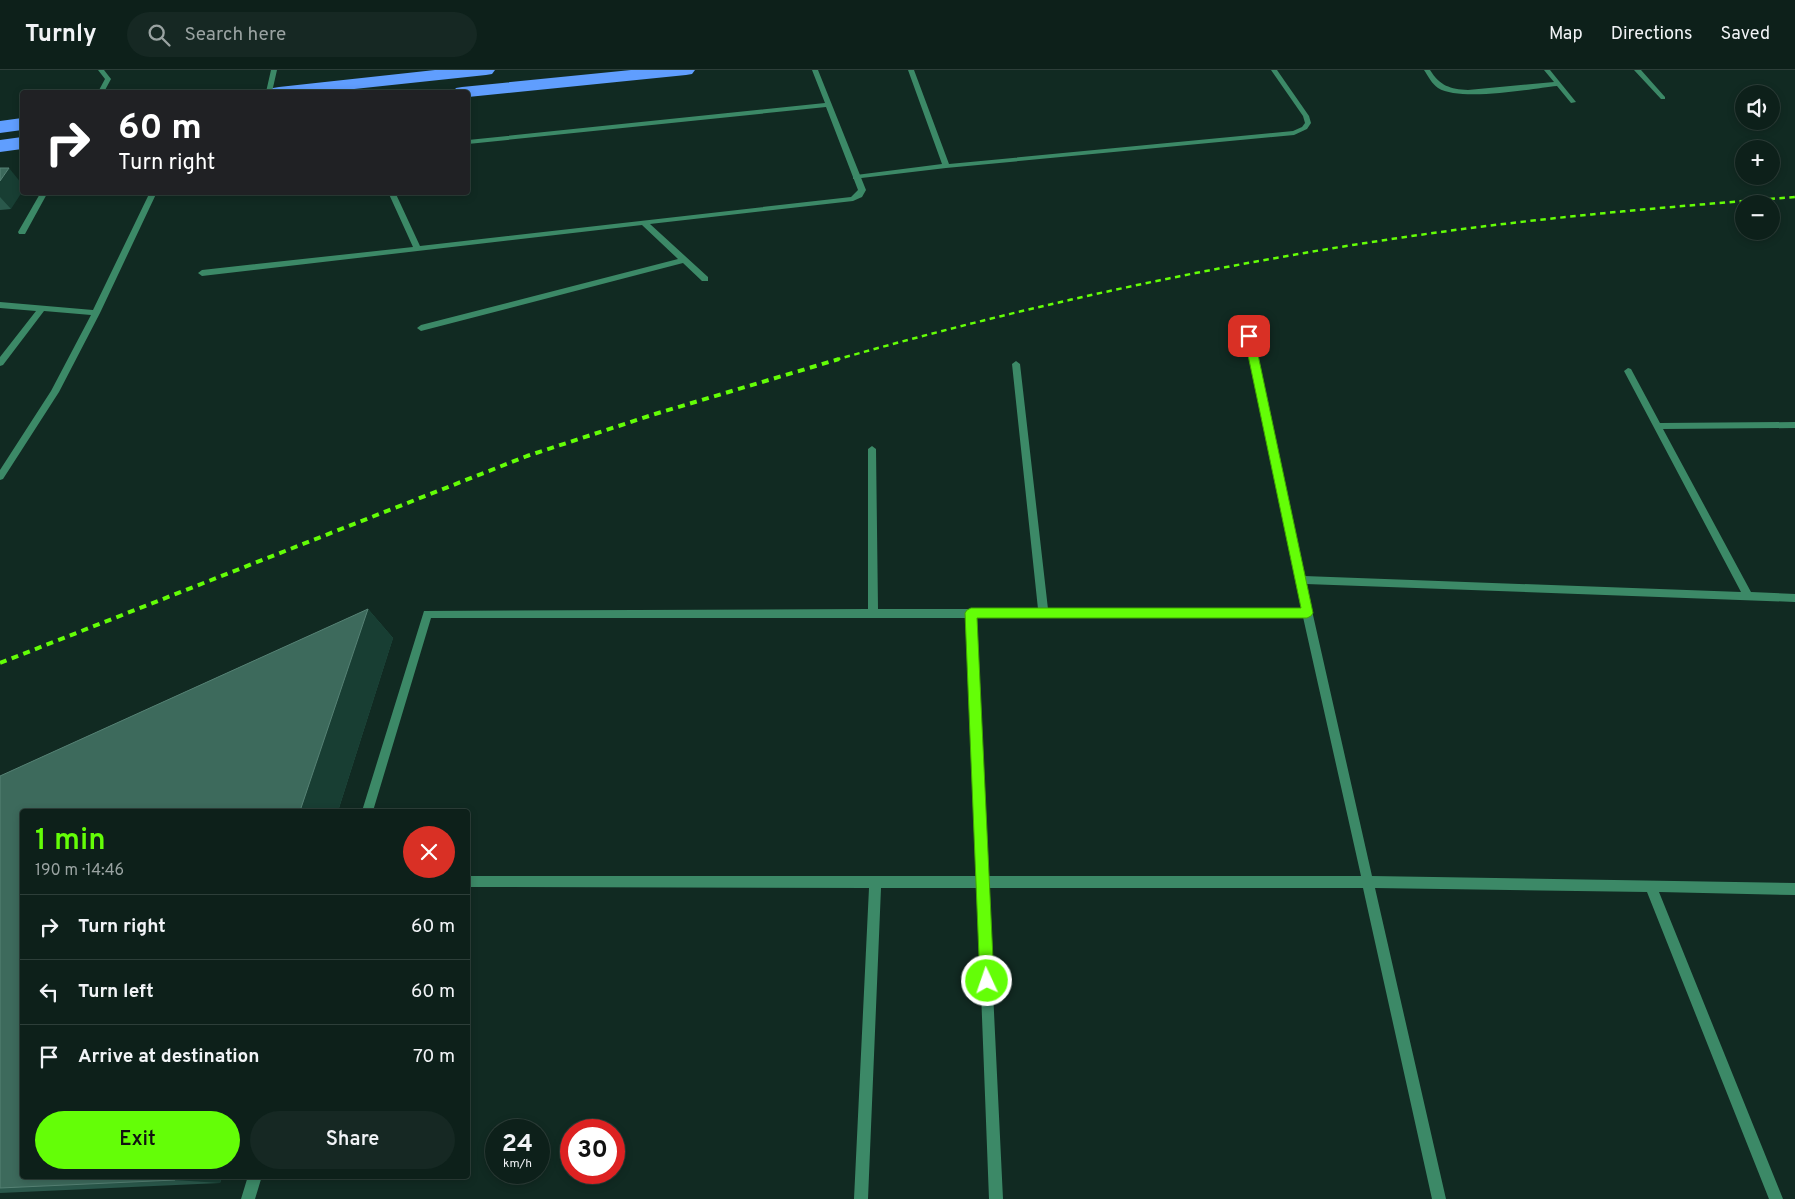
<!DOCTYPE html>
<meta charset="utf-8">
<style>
body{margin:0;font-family:Overpass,sans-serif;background:#162823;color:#f1f3f6;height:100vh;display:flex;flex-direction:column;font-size:19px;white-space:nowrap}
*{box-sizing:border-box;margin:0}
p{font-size:16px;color:#9aa3a2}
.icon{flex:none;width:28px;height:28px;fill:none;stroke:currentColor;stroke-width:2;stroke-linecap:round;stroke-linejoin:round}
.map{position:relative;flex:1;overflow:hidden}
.details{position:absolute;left:20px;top:739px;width:450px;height:370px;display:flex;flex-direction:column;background:#0d201a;border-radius:5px;box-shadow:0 2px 8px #0003,0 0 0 1px #2d3e39}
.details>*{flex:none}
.hud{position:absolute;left:20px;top:20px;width:450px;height:105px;border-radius:5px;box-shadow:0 2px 8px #0003,0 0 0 1px #2d3e39;background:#202124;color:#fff;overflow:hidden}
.controls{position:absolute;left:1735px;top:15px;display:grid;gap:10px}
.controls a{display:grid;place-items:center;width:45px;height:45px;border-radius:50%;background:#0d201a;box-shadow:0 2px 8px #0003,0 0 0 1px #2d3e39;font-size:25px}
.speed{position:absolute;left:485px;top:1049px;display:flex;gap:10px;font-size:25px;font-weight:700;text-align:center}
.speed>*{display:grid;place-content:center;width:65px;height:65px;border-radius:50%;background:#0d201a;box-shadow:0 2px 8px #0003,0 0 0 1px #2d3e39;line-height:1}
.speed small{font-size:12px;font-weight:400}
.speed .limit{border:8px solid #d22;background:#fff;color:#111}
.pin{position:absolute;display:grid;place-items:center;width:42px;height:42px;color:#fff;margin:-21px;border-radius:10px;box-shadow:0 2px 8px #0006}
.me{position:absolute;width:55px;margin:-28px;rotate:357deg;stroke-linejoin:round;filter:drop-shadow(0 0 4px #0008)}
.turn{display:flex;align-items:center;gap:18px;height:105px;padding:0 15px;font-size:22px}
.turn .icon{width:65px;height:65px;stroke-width:2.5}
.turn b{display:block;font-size:35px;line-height:42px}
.round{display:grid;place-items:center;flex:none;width:52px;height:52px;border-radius:26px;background:#162823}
.overview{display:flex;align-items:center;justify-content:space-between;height:85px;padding:0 15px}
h1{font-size:30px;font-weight:600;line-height:38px;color:#64fe07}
.action{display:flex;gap:10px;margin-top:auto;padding:10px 15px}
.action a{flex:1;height:58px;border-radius:30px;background:#64fe07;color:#111;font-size:20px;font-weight:600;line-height:58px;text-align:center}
.action a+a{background:#162823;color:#f1f3f6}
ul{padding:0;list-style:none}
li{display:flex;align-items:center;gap:15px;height:65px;padding:0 15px;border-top:1px solid #2d3e39}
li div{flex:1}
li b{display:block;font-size:19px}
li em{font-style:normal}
header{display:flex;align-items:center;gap:30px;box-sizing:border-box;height:70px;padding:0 25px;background:#0d201a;border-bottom:1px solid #2d3e39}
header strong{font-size:24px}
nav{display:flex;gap:28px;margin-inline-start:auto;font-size:18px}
.search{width:350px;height:45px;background:#162823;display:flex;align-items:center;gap:12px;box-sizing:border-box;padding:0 18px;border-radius:28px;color:#9aa3a2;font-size:19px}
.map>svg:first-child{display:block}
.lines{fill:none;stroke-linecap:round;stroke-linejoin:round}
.service{fill:#3c8967;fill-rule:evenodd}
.minor{fill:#3c8967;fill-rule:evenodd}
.trunk{fill:#609efe;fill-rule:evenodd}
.rail-far1{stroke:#64fe07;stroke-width:2.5;stroke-dasharray:5.5 4.5;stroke-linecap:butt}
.rail{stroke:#64fe07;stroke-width:4;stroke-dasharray:7 5.5;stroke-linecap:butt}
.wall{fill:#2a584b}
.shaded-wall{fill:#183e33}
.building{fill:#3d6a5c;stroke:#568174}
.route{fill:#64fe07;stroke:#41a505}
</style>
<header>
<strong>Turnly</strong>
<div class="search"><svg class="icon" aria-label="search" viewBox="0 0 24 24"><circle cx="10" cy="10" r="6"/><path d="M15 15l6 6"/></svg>Search here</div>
<nav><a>Map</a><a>Directions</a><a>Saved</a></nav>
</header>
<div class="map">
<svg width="1795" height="1129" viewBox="0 0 1795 1129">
<rect width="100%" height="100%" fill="#112a22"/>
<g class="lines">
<path class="service" d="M 98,0 L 104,0 L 111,9 L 104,22 L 98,22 L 105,9 Z
M 908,0 L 914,0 L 949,94 L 1293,61 L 1302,57 L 1305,53 L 1303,46 L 1271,0 L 1277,0 L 1309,46 L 1311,53 L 1307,59 L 1294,65 L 946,98 L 853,109 L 853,105 L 856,105 L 942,94 Z
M 1424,0 L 1430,0 C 1440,16 1450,19 1468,20 L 1554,12 L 1544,0 L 1550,0 L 1576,32 L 1571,33 L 1557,16 C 1529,19 1461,32 1438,18 C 1432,14 1428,6 1424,0 Z
M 1634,0 L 1641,0 L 1665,27 L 1665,29 L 1661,29 Z
M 41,122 L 48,122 L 25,164 L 19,164 L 18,162 Z"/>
<path class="minor" d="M 271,0 L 277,0 L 272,22 L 266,22 Z
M 812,0 L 818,0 L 866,120 L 862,127 L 853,131 L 650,154 L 708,207 L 708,211 L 702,211 L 683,193 L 421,261 L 417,258 L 421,255 L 678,189 L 642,155 L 202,206 L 198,203 L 202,200 L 413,177 L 388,122 L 395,122 L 420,176 L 851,127 L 858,120 L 826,37 L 468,74 L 468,70 L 825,33 Z
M 150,122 L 157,122 L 100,243 L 59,322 L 3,409 L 0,410 L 0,400 L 51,321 L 91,245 L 44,241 L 3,295 L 0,296 L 0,287 L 36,241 L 0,238 L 0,232 L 93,240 Z
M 1249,263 L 1253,266 L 1304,506 L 1741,522 L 1624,301 L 1628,298 L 1631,299 L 1660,353 L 1795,352 L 1795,358 L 1663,359 L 1751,522 L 1795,524 L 1795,532 L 1306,514 L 1372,806 L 1795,813 L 1795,825 L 1659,822 L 1783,1129 L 1769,1129 L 1647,822 L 1375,818 L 1446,1129 L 1432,1129 L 1363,818 L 988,818 L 1003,1129 L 989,1129 L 977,818 L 881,818 L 868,1129 L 854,1129 L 869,818 L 468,817 L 468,806 L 976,806 L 966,548 L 431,548 L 373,741 L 362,741 L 424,541 L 868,539 L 868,379 L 872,376 L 876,379 L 878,539 L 1038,539 L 1012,294 L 1016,291 L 1020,294 L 1048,539 L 1302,539 L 1245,266 ZM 1303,547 L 1361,806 L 988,806 L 976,548 Z
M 248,1106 L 262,1106 L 255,1129 L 241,1129 Z"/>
<path class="trunk" d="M 435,0 L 495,0 L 492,4 L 486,5 L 326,22 L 270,22 L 273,18 L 279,17 Z
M 631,0 L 695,0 L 692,4 L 686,5 L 468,27 L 468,22 L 453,22 L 456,18 L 462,17 Z
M 22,48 L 22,60 L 0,63 L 0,51 Z
M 22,67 L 22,79 L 0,82 L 0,70 Z"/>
<path class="rail-far1" d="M 835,290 C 1022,237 1213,195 1405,167 C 1534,148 1665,137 1795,127"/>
<path class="rail" d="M 0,593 L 527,386 L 655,344 L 839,289"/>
</g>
<path class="wall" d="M 0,98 L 11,139 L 0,140 Z
M 368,539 L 393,568 L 220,1113 L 0,1123 L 0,706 Z"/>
<path class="shaded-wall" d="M 9,98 L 22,114 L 22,122 L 11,139 L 0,127 L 0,111 Z
M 368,539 L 393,568 L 338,741 L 300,741 Z
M 176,1106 L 222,1106 L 220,1113 L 175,1110 Z"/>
<path class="building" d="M 0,98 L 9,98 L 0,111 Z
M 368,539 L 300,741 L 22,741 L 22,1106 L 176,1106 L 175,1110 L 0,1118 L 0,706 Z"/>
<path class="route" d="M 1249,262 L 1254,266 L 1313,543 L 1311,546 L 1307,548 L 977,548 L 994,911 L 992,916 L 987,918 L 982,916 L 980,911 L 965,543 L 967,540 L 971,538 L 1301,538 L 1244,266 Z"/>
</svg>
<div class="controls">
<a><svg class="icon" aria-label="sound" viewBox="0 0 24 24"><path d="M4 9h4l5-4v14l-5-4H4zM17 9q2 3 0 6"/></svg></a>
<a>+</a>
<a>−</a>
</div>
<div class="speed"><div>24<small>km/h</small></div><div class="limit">30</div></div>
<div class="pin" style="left:1249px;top:266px;background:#d93025"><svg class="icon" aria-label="arrive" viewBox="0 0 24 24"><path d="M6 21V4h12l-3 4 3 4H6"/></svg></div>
<svg class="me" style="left:987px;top:911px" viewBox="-20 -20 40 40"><circle r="17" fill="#64fe07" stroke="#fff" stroke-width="3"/><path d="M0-11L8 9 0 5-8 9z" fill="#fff"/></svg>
<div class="hud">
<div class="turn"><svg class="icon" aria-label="right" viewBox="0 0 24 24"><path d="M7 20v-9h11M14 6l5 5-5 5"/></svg><div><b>60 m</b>Turn right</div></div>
</div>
<section class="details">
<div class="overview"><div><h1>1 min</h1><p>190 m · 14:46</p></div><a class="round" style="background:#d93025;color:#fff"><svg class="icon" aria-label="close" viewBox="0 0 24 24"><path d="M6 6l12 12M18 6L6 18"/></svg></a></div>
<ul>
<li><svg class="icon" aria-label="right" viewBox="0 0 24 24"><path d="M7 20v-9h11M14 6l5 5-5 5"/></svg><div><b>Turn right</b></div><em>60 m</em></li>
<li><svg class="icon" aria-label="left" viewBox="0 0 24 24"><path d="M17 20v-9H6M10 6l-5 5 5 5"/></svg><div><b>Turn left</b></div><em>60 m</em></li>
<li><svg class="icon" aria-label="arrive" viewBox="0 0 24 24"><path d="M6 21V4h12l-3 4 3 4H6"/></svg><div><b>Arrive at destination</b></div><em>70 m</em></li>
</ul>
<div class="action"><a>Exit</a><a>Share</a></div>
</section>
</div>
